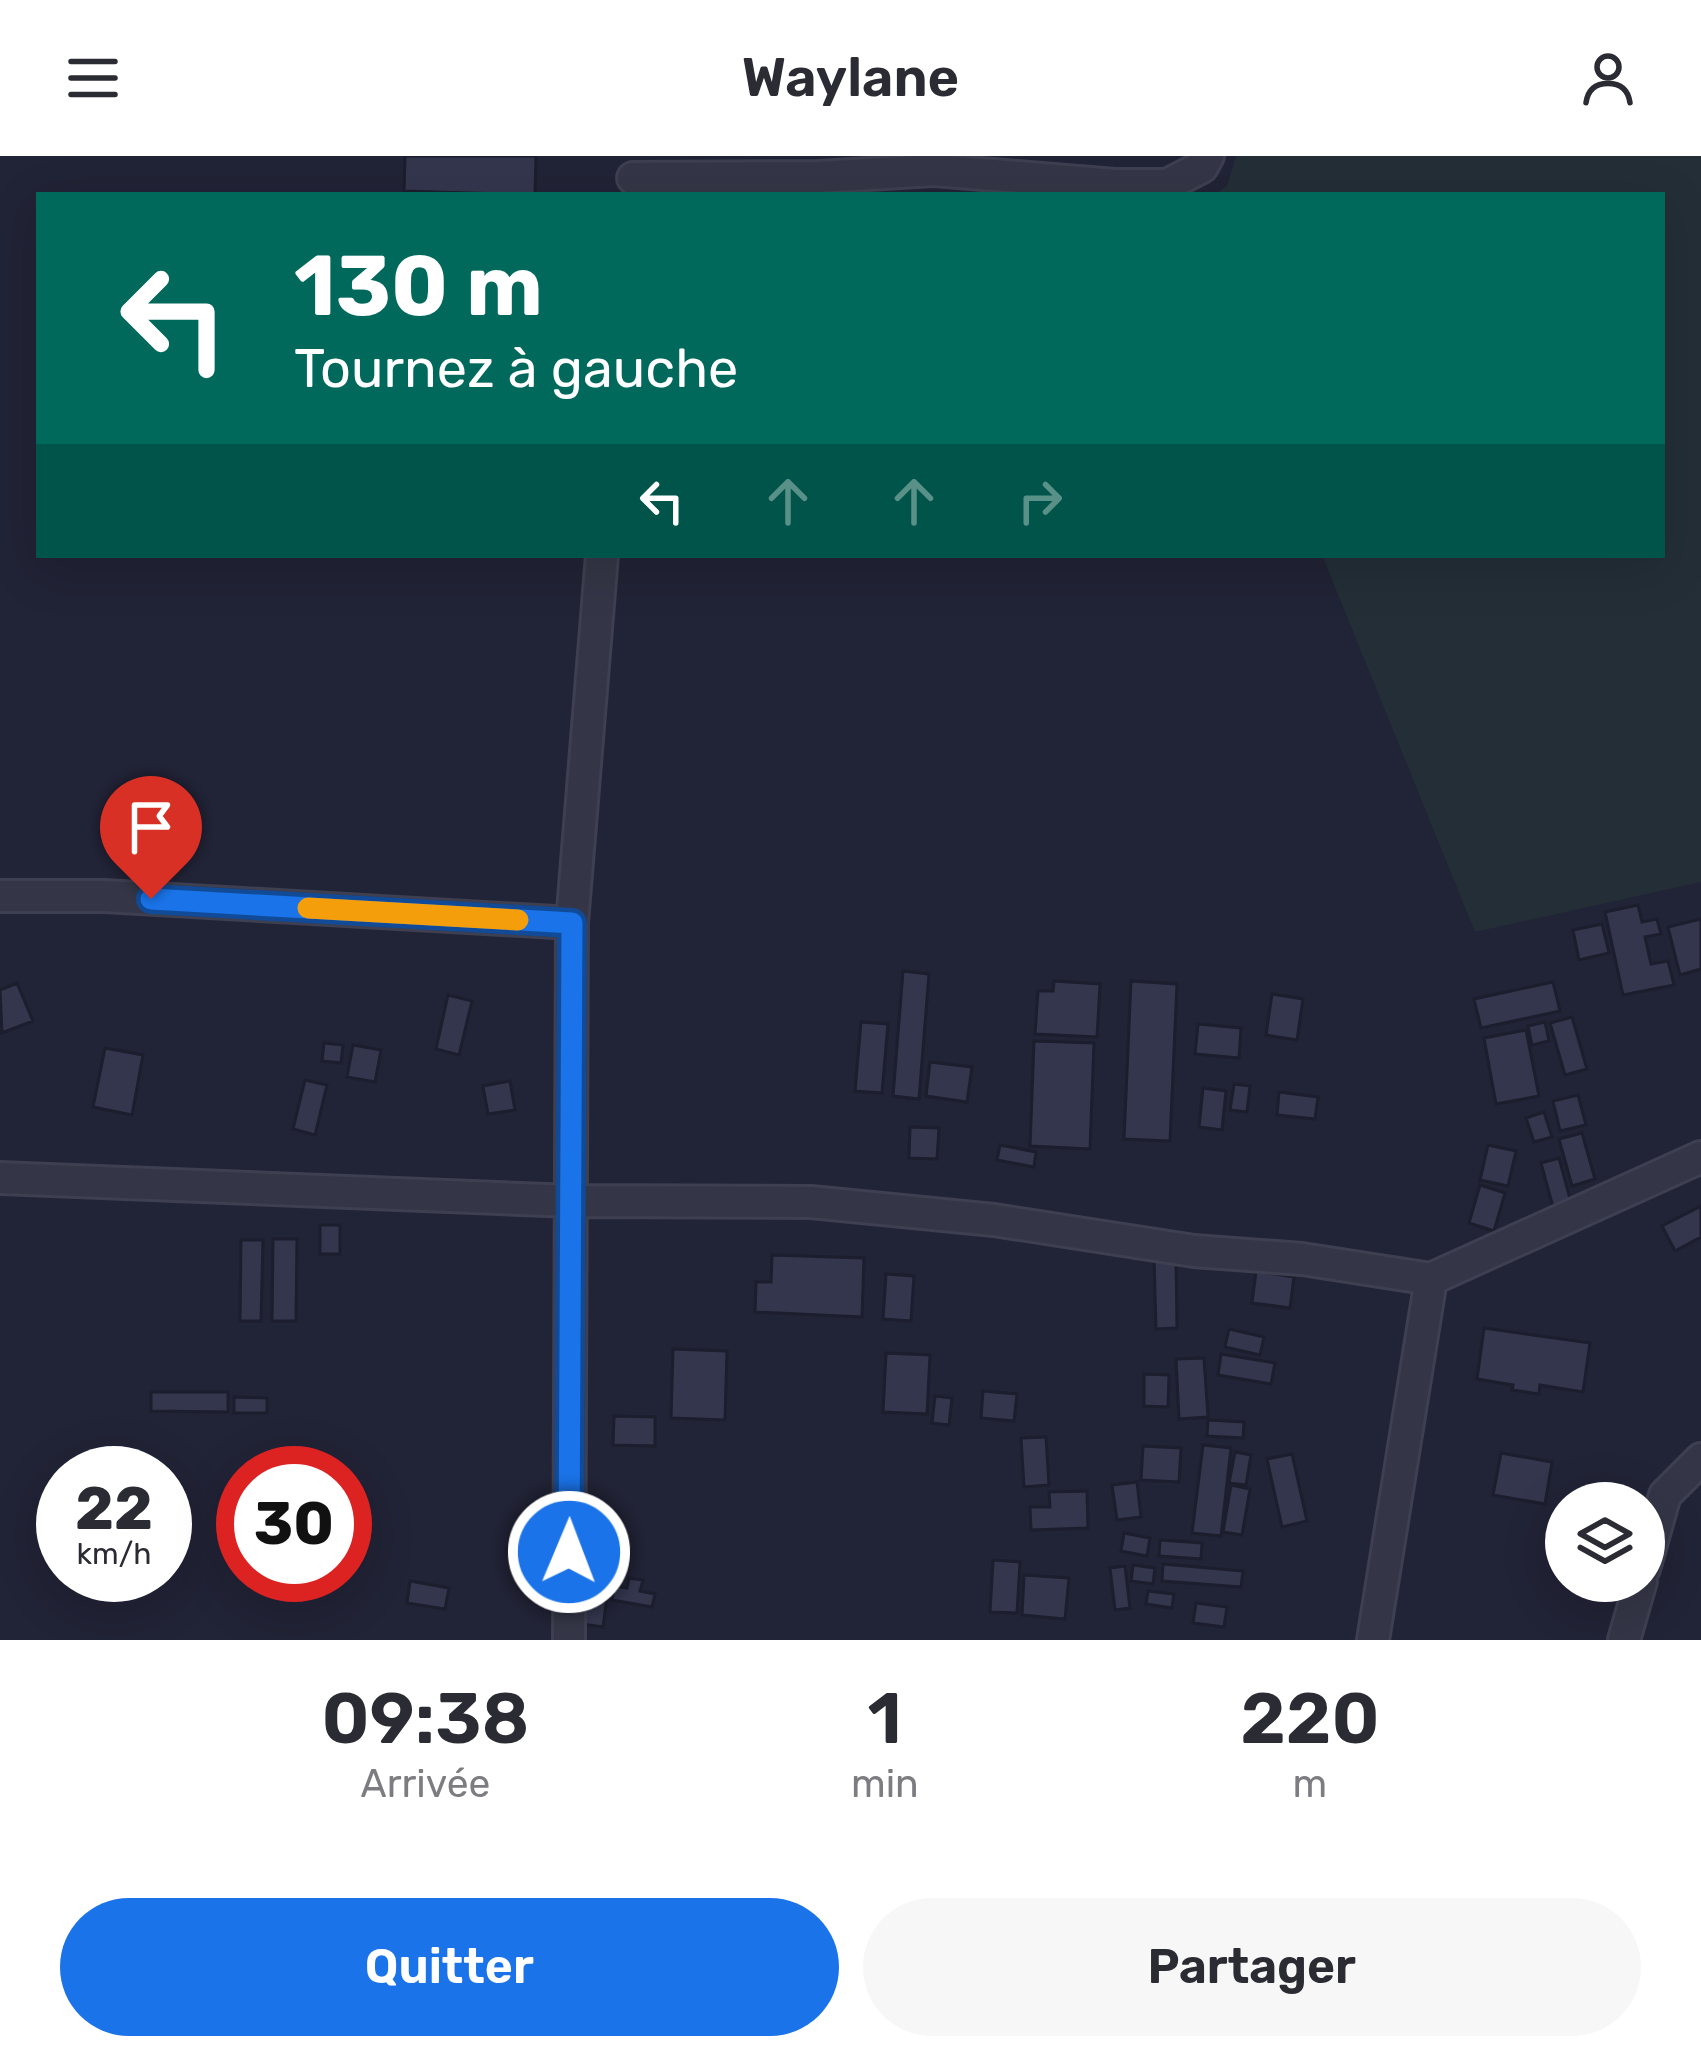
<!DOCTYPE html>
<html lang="fr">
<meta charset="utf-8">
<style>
body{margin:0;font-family:Rubik,sans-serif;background:#f7f7f7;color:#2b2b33;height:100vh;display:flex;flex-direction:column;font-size:45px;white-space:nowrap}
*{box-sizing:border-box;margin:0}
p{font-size:39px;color:#7c7c81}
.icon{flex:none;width:66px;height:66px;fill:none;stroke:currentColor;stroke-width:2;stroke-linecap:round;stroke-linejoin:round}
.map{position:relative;height:1484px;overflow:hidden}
.side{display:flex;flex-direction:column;background:#fff;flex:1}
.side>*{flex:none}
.guide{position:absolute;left:36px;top:36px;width:1629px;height:366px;border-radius:0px;box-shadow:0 12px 48px #0002;background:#00695c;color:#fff;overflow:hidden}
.fabs{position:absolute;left:1545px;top:1326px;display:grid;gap:24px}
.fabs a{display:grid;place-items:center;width:120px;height:120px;border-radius:50%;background:#fff;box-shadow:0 12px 48px #0002;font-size:60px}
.speed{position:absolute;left:36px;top:1290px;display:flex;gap:24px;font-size:60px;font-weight:700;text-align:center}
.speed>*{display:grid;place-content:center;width:156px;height:156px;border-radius:50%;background:#fff;box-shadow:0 12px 48px #0002;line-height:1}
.speed small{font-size:30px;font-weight:400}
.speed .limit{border:18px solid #d22;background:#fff;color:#111}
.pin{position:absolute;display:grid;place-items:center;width:102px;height:102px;color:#fff;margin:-123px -51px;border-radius:50% 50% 50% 0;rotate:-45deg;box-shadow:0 0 12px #0007}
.pin .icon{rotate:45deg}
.me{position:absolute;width:132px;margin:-66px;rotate:1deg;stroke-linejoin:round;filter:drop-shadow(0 0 9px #0008)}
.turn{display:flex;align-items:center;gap:42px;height:252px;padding:0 60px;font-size:54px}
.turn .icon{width:156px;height:156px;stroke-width:2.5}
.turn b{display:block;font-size:84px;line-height:102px}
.lanes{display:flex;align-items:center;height:114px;padding:0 60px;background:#0003;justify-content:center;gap:60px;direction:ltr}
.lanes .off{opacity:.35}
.eta{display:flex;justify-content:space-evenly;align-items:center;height:204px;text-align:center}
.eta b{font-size:72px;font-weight:600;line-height:84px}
.action{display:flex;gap:24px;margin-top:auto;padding:24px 60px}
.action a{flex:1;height:138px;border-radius:72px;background:#1a73e8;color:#fff;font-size:48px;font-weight:600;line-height:138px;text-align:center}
.action a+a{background:#f7f7f7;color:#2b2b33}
header{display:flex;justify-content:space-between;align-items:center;height:156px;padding:0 60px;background:#fff;font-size:54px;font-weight:600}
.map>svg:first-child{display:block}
.green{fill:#232e37}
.building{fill:#33364d;stroke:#1c1d2d;stroke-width:3}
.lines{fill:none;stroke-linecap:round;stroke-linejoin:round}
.street-casing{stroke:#3e3f50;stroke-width:36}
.street{stroke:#343647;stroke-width:30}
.route-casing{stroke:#114b97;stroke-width:30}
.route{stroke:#1a73e8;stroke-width:21}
.slow{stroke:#f59e0b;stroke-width:21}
</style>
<header><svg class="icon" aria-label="menu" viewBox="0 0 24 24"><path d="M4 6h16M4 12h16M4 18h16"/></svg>Waylane<svg class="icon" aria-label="person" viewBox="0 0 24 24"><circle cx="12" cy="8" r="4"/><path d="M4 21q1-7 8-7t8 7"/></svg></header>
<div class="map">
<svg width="1701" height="1484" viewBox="0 0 1701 1484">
<rect width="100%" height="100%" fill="#212336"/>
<path class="green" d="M 1236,0 L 1701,0 L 1701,726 L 1475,776 L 1322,399 L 1662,399 L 1662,39 L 1214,39 L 1227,30 Z"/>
<path class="building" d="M 405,0 L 536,0 L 535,39 L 404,35 Z
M 1638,749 L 1642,766 L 1657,763 L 1661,778 L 1645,781 L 1651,808 L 1668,805 L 1674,829 L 1623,839 L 1605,756 Z
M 1701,763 L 1701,813 L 1680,819 L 1668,771 Z
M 1602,768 L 1609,797 L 1579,804 L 1573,774 Z
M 903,815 L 929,818 L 919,943 L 893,940 Z
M 1054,825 L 1100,828 L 1097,881 L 1035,878 L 1038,835 L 1053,835 Z
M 1131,825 L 1177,828 L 1170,985 L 1124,983 Z
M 1553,826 L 1560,855 L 1481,872 L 1474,843 Z
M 17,827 L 33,865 L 2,877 L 0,834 Z
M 1272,838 L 1303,843 L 1297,884 L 1266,879 Z
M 448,839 L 472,845 L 459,899 L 436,893 Z
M 1572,861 L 1587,913 L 1565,919 L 1550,867 Z
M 861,866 L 888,868 L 882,937 L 855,935 Z
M 1545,866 L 1549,885 L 1532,889 L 1528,870 Z
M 1198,868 L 1241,872 L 1239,902 L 1195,898 Z
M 1526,874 L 1539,940 L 1496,948 L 1484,882 Z
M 1034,885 L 1094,887 L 1090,993 L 1030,990 Z
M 324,887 L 343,889 L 341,907 L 322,905 Z
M 353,889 L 381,894 L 375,926 L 347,921 Z
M 105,892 L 143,899 L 132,959 L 93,951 Z
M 930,906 L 972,911 L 967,946 L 926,940 Z
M 305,924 L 327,929 L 315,979 L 293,973 Z
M 510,925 L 515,954 L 488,958 L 483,930 Z
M 1234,928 L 1250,930 L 1247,956 L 1230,954 Z
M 1203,932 L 1226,935 L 1222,974 L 1199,971 Z
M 1279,936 L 1318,941 L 1315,963 L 1277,959 Z
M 1578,939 L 1586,969 L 1560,975 L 1553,945 Z
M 1544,956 L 1552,981 L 1534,986 L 1526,962 Z
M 910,971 L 939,972 L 937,1003 L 909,1002 Z
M 1582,977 L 1595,1023 L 1572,1030 L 1559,983 Z
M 1000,989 L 1036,996 L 1034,1011 L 997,1004 Z
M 1488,989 L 1516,995 L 1508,1030 L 1480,1024 Z
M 1559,1002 L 1572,1050 L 1554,1055 L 1541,1007 Z
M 1480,1029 L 1505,1037 L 1494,1075 L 1469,1067 Z
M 1701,1050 L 1701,1081 L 1675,1095 L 1662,1070 Z
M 320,1069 L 340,1069 L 340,1098 L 320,1098 Z
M 273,1083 L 297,1083 L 296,1165 L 272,1165 Z
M 241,1084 L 263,1084 L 261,1165 L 240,1165 Z
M 772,1099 L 864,1102 L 862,1161 L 755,1156 L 756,1126 L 771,1126 Z
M 1154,1102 L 1176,1102 L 1177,1172 L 1156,1173 Z
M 1256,1115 L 1294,1121 L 1290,1152 L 1252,1147 Z
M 886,1118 L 914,1120 L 911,1165 L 883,1163 Z
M 1484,1172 L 1590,1187 L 1583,1236 L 1540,1229 L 1539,1238 L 1512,1234 L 1513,1229 L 1477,1223 Z
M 1229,1173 L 1264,1181 L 1260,1199 L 1225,1191 Z
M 673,1193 L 727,1195 L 725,1264 L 671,1262 Z
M 886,1197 L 930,1199 L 927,1258 L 883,1256 Z
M 1221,1198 L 1275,1207 L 1271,1228 L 1218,1219 Z
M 1204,1202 L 1208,1261 L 1179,1263 L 1176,1203 Z
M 1144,1218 L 1169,1219 L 1168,1251 L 1144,1250 Z
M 983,1235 L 1017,1238 L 1014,1265 L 981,1262 Z
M 151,1236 L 228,1236 L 228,1256 L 151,1255 Z
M 935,1240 L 952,1242 L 949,1269 L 932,1267 Z
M 234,1241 L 267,1242 L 267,1257 L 234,1257 Z
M 614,1260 L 655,1261 L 655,1290 L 613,1289 Z
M 1208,1264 L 1244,1266 L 1243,1282 L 1207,1280 Z
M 1046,1281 L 1049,1329 L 1024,1331 L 1021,1282 Z
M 1203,1289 L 1231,1292 L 1221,1380 L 1192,1377 Z
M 1143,1290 L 1181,1292 L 1179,1326 L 1141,1324 Z
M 1235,1296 L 1251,1299 L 1246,1329 L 1229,1327 Z
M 1501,1297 L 1552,1306 L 1545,1348 L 1493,1339 Z
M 1292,1298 L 1307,1365 L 1282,1371 L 1267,1303 Z
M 1137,1326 L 1141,1361 L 1117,1364 L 1112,1329 Z
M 1231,1329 L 1250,1333 L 1242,1379 L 1223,1376 Z
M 1087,1335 L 1088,1372 L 1031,1374 L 1030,1351 L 1050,1351 L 1049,1336 Z
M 1124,1377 L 1150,1382 L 1147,1400 L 1121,1395 Z
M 1160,1384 L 1202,1387 L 1201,1403 L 1159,1400 Z
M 993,1404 L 1020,1406 L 1017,1457 L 990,1456 Z
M 1163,1408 L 1243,1415 L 1241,1431 L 1162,1425 Z
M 1133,1409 L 1155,1412 L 1153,1428 L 1131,1425 Z
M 1125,1410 L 1130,1452 L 1115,1454 L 1110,1412 Z
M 1024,1419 L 1069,1422 L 1065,1463 L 1022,1459 Z
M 629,1422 L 643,1424 L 640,1435 L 655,1438 L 652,1451 L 612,1444 L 614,1430 L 627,1432 Z
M 410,1425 L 449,1432 L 445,1453 L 407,1447 Z
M 1148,1435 L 1174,1438 L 1172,1452 L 1146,1448 Z
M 587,1438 L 607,1441 L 603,1471 L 582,1468 Z
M 1196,1447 L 1227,1451 L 1224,1471 L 1193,1467 Z"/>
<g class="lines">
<defs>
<path id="street" d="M 633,22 L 819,21 L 934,14 L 1115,29 L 1167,29 L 1202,11 L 1208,0
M 0,740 L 104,740 L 572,767
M 0,1022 L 572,1045 L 811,1046 L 994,1064 L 1194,1095 L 1302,1103 L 1431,1123 L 1701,1001
M 1644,1413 L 1665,1339 L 1701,1303
M 569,1484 L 572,767 L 602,399
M 1373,1484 L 1431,1123
M 1624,1484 L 1641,1425"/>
</defs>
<use href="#street" class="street-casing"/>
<use href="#street" class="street"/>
</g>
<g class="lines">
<defs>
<path id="route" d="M 151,743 L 572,767 L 569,1396"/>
</defs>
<use href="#route" class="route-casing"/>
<use href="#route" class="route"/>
<path class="slow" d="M 308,752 L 518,764"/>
</g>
</svg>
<div class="fabs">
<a><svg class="icon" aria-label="layers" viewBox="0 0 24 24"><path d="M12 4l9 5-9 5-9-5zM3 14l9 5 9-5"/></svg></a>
</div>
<div class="speed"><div>22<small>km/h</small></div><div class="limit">30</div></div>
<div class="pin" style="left:151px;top:743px;background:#d93025"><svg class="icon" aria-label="arrive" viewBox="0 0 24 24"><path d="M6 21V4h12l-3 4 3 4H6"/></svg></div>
<svg class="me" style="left:569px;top:1396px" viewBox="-20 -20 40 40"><circle r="17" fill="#1a73e8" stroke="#fff" stroke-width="3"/><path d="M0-11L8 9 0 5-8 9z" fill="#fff"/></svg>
<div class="guide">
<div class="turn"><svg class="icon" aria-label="left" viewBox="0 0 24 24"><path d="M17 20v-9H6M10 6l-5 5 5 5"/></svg><div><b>130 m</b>Tournez à gauche</div></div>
<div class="lanes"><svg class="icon" aria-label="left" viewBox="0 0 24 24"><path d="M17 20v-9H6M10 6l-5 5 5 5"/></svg><svg class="icon off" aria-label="ahead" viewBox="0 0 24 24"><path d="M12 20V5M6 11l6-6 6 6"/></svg><svg class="icon off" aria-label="ahead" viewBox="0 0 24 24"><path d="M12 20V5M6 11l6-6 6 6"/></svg><svg class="icon off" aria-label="right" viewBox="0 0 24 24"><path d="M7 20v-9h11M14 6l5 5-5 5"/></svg></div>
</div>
</div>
<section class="side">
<div class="eta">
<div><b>09:38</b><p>Arrivée</p></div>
<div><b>1</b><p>min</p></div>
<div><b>220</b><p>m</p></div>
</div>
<div class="action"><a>Quitter</a><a>Partager</a></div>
</section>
